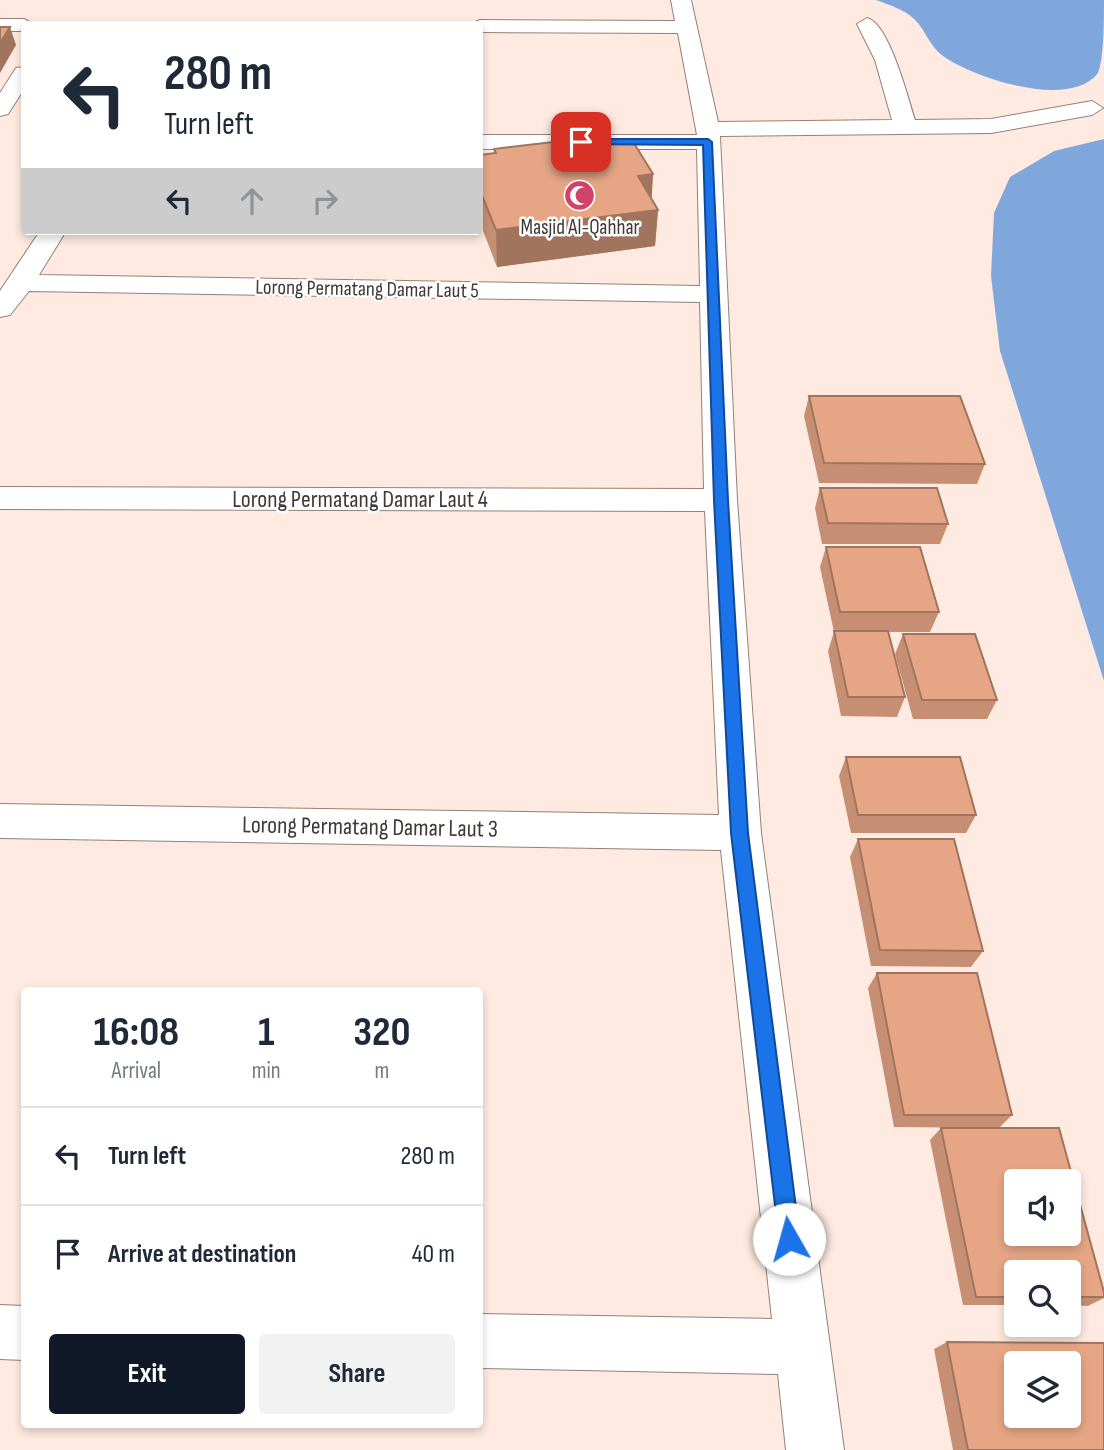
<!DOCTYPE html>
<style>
body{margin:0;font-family:"Sofia Sans Condensed",sans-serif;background:#f2f2f3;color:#1f2937;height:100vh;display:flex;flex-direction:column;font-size:26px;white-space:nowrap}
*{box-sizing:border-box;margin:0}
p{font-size:23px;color:#747a83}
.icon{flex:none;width:38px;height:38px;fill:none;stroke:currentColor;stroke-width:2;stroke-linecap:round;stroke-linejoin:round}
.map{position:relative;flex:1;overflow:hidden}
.sheet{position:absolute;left:21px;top:987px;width:462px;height:441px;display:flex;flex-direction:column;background:#fff;border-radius:7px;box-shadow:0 4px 10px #0003}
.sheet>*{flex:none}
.guide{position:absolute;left:21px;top:21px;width:462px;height:214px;border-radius:7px;box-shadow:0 4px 10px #0003;background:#fff;color:#1f2937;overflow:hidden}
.fabs{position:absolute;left:1004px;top:1169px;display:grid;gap:14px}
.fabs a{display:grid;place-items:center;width:77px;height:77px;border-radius:7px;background:#fff;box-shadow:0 4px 10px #0003;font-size:35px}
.pin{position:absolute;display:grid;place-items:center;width:60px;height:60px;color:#fff;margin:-30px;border-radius:14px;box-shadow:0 4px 10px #0006}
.me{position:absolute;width:77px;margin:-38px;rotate:353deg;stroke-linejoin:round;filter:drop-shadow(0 0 5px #0008)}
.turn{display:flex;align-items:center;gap:24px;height:147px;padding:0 28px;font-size:32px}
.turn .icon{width:91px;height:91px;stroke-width:2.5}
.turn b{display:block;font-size:49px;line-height:60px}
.lanes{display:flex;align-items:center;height:66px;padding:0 28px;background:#0003;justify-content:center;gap:35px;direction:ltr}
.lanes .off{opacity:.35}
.eta{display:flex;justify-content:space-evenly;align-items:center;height:119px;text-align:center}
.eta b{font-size:42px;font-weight:700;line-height:49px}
.primary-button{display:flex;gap:14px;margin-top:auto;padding:14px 28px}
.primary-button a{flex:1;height:80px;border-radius:7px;background:#111827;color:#fff;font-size:28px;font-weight:700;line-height:80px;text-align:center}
.primary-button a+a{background:#f2f2f3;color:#1f2937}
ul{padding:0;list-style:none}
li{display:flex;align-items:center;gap:21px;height:98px;padding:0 28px;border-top:2px solid #e0e1e3}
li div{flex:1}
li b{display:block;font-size:26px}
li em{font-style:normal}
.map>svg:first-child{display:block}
.water{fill:#80a7db}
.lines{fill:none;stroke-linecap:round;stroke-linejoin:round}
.minor-casing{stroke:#938178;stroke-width:2}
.minor{fill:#fff;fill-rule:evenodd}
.wall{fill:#c68f73}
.shaded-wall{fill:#a1745e}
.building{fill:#e6a686;stroke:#a1745e;stroke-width:2;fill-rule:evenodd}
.route{fill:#1a73e8;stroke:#114b97;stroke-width:2}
.labels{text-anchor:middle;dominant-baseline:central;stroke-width:5;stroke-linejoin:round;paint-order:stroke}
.far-poi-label{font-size:21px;fill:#403935;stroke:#fff}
.far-street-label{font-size:21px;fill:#403935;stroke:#fff}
.street-label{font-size:24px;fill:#403935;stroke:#fff}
</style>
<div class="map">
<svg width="1104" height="1450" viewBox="0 0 1104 1450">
<rect width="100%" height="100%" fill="#feeae0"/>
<path class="water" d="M 876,0 L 1104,0 C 1104,18 1104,59 1098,73 C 1070,110 974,78 943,56 C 929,46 926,30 914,19 C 904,9 889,5 876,0 Z
M 1104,139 L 1104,681 L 1000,351 L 991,276 L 994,213 L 1010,177 L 1054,151 Z"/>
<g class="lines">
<defs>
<path id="minor" d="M 671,0 L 691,0 L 718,122 L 892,120 L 875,60 L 857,24 L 867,18 C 889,23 908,98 915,120 L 991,119 L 1092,101 L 1103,108 L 1092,115 L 991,133 L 720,136 L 737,500 L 761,833 L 844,1450 L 786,1450 L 778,1374 L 480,1368 L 480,1314 L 772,1319 L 721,850 L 0,838 L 0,804 L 719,815 L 705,511 L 0,509 L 0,487 L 704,489 L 700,302 L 29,291 L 10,315 L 0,317 L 0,291 L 40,231 L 66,231 L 39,275 L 700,286 L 697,149 L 480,149 L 480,135 L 697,135 L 678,33 L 480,32 L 480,24 L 471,24 L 480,20 L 675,21 Z
M 0,19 L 24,19 L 34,24 L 24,24 L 24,31 L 0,31 Z
M 24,67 L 24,89 L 8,114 L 0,116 L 0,93 L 16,68 Z
M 0,1305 L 24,1306 L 24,1360 L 0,1359 Z"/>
</defs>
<use href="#minor" class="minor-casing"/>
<use href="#minor" class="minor"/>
</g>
<path class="wall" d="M 600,144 L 653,174 L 651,198 L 658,210 L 655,246 L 497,267 L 480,223 L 480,155 L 494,153 L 494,149 Z
M 809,396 L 985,464 L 977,484 L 819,483 L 804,416 Z
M 820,488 L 948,524 L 940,544 L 822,544 L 815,508 Z
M 826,547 L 939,612 L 930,632 L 888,632 L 905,697 L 897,717 L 841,716 L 828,651 L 834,632 L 820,567 Z
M 903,634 L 997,700 L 987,719 L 913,719 L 895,654 Z
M 846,757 L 976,815 L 966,833 L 851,833 L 839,776 Z
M 858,839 L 983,951 L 971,967 L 871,966 L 850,857 Z
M 877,973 L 1012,1115 L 999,1128 L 894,1127 L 868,988 Z
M 941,1128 L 1104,1292 L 1104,1298 L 1088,1306 L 1069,1305 L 1069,1272 L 1017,1272 L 1017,1305 L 963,1305 L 930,1140 Z
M 947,1342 L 1104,1450 L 953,1450 L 934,1349 Z"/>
<path class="shaded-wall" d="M 10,27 L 16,45 L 0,73 L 0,43 Z
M 653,174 L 651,210 L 658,210 L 655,246 L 497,267 L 496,230 L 638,176 Z"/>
<path class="building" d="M 0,27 L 10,27 L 0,43 Z
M 596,137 L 600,144 L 632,140 L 653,174 L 638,176 L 658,210 L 496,230 L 480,191 L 480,155 L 496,153 L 494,149 Z
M 809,396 L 960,396 L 985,464 L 824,463 Z
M 820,488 L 937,488 L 948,524 L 828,523 Z
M 826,547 L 920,547 L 939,612 L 840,612 Z
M 834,631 L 888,631 L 905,697 L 848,697 Z
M 903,634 L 975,634 L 997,700 L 922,700 Z
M 846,757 L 960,757 L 976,815 L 858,815 Z
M 858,839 L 954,839 L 983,951 L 880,950 Z
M 877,973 L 977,973 L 1012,1115 L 904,1115 Z
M 941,1128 L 1059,1128 L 1104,1292 L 1104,1297 L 1069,1297 L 1069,1272 L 1017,1272 L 1017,1297 L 976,1297 ZM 1017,1181 L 1069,1181 L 1069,1234 L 1017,1234 Z
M 947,1342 L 1104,1343 L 1104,1450 L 968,1450 ZM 1017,1363 L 1069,1363 L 1069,1416 L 1017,1416 Z"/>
<path class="route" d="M 581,139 L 708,139 L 712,142 L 728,500 L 748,833 L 800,1239 L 797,1247 L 789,1250 L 782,1247 L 779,1239 L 731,833 L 714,500 L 703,145 L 577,144 Z"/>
<defs>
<symbol id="mosque-disc" viewBox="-11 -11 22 22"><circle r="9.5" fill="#d24367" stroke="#fff"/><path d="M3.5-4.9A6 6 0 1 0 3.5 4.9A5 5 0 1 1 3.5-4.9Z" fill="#fff"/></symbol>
</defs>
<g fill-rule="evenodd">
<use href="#mosque-disc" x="562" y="178" width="35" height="35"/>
</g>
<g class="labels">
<g class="far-poi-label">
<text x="580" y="227">Masjid Al-Qahhar</text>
</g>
<g class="far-street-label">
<text transform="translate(367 289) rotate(1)">Lorong Permatang Damar Laut 5</text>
</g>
<g class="street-label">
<text x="360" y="499">Lorong Permatang Damar Laut 4</text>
<text transform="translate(370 827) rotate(1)">Lorong Permatang Damar Laut 3</text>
</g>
</g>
</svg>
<div class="fabs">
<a><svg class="icon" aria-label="sound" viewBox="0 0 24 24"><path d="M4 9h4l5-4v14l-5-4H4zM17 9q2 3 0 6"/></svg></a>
<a><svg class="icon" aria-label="search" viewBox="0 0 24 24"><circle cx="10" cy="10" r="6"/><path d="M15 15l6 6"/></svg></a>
<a><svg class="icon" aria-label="layers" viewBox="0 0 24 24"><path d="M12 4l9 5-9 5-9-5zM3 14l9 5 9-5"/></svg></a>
</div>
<div class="pin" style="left:581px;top:142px;background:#d93025"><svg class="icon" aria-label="arrive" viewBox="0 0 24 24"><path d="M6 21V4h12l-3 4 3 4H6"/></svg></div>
<svg class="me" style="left:789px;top:1239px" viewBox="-20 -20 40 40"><circle r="19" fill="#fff"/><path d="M0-13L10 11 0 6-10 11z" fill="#1a73e8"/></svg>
<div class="guide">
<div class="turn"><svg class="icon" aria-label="left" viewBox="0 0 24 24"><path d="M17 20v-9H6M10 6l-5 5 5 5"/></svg><div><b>280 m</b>Turn left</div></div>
<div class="lanes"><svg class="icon" aria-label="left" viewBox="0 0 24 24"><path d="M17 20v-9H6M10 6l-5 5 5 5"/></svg><svg class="icon off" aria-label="ahead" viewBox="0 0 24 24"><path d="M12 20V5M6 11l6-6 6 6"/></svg><svg class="icon off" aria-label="right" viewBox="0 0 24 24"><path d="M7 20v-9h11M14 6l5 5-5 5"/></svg></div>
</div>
<section class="sheet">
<div class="eta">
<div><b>16:08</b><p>Arrival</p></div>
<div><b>1</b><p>min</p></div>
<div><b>320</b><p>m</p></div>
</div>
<ul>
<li><svg class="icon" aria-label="left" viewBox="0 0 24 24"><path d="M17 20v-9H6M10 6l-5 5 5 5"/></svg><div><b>Turn left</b></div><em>280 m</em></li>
<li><svg class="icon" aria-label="arrive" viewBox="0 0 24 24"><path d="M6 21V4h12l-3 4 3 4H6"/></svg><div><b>Arrive at destination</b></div><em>40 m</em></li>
</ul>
<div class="primary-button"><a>Exit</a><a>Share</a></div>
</section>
</div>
